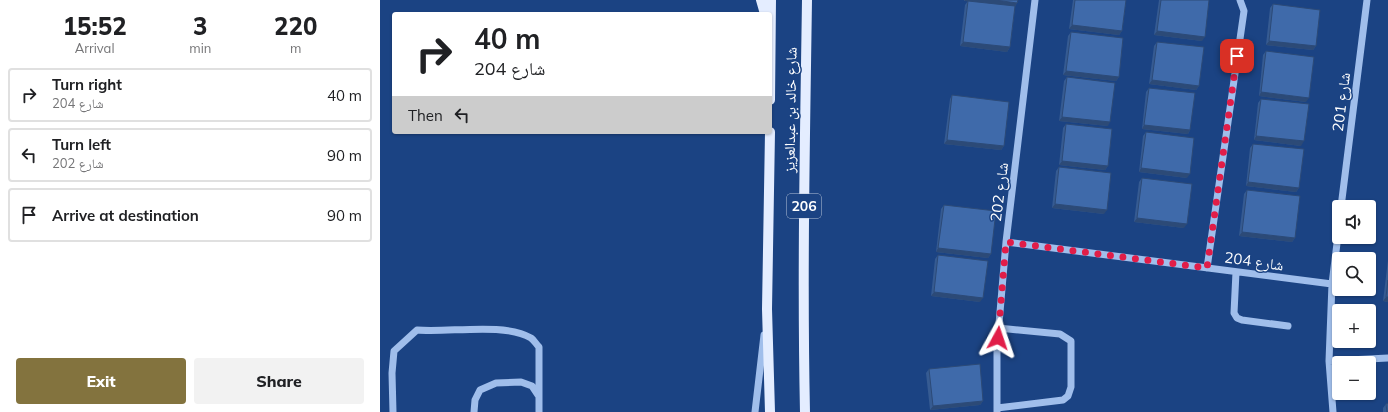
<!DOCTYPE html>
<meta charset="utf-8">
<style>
body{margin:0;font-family:Mulish,"Noto Naskh Arabic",sans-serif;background:#f2f2f2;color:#202124;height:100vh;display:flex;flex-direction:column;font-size:15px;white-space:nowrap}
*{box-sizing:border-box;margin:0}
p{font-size:13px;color:#757577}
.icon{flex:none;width:22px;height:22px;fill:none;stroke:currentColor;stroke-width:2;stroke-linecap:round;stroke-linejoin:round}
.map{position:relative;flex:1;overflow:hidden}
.side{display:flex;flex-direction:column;background:#fff;width:380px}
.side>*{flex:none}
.guide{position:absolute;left:12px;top:12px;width:380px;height:122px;border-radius:4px;box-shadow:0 1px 3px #0004;background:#fff;color:#202124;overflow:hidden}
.tools{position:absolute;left:952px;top:200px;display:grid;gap:8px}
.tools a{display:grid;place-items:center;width:44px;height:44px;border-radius:4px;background:#fff;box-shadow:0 1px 3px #0004;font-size:20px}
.pin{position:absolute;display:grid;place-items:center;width:34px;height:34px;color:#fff;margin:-17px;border-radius:8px;box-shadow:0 2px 6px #0006}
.me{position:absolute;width:44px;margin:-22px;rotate:5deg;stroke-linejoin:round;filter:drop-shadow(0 0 3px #0008)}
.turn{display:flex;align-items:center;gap:14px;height:84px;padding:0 16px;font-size:18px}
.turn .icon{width:52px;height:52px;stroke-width:2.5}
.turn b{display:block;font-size:28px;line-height:34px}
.then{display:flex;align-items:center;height:38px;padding:0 16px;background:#0003;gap:8px;font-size:15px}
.eta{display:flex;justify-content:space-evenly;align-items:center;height:68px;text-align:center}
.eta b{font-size:24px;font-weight:800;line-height:28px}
.cta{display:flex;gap:8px;margin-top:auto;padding:8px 16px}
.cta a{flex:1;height:46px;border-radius:4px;background:#83733e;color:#fff;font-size:16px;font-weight:800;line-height:46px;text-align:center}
.cta a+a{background:#f2f2f2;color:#202124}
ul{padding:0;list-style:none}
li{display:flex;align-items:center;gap:12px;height:54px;margin:0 8px 6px;padding:0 8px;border:2px solid #e0e0e0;border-radius:4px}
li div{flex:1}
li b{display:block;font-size:15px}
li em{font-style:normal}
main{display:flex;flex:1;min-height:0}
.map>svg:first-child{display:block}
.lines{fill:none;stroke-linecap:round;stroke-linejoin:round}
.minor{stroke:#a0beeb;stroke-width:7}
.major{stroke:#e4edff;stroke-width:10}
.wall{fill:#365b92}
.shaded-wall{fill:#2c4a77}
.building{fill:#3f6aaa;stroke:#2c4a77}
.route{stroke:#e11d48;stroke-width:7;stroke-dasharray:0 12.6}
.labels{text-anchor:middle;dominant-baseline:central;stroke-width:3;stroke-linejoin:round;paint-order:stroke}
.shield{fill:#1b4383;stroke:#bbc7da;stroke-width:1}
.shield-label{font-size:14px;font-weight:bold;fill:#fff}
.street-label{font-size:15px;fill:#fff;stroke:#1b4383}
</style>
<main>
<section class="side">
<div class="eta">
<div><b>15:52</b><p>Arrival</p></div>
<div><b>3</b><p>min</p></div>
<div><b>220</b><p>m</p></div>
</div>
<ul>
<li><svg class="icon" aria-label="right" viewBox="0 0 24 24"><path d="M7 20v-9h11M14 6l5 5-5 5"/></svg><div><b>Turn right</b><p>شارع 204</p></div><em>40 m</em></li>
<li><svg class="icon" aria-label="left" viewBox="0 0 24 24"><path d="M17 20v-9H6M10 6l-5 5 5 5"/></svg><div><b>Turn left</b><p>شارع 202</p></div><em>90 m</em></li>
<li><svg class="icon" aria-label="arrive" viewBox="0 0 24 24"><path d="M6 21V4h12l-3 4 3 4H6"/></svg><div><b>Arrive at destination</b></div><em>90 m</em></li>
</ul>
<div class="cta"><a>Exit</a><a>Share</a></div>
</section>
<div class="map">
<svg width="1008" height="412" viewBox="0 0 1008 412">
<rect width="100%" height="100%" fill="#1b4383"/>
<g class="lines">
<path class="minor" d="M 961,207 L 987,0
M 626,242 L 952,284
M 827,268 L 864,11 L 860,0
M 856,272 L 854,313 L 857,318 L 862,320 L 908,326
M 949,361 L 1008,358
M 617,408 L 683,400 L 688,396 L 691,387 L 691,341 L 680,334 L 618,328
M 13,412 L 12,373 L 14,351 L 37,330 C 69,333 123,322 151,338 C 154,340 156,344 159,347 L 159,412
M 94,412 L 95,400 L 100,390 L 116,383 L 141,382 L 152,386 L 158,395
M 375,412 L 384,335
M 617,412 L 617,347 L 626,242 L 655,0
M 953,412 L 949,361 L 952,284 L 959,227"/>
<path class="major" d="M 381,0 L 385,14
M 390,100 L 391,0
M 390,412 L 387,309 L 390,132
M 425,412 C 422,275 425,137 427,0"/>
</g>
<path class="wall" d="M 584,0 L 638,0 L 637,3 L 635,6 L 630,47 L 627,52 L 580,46 L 585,5 L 588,1 L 584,1 Z
M 693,0 L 746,0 L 742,31 L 739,35 L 689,29 Z
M 779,0 L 829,0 L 822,41 L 774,35 Z
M 893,4 L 936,46 L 933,50 L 886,45 L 890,8 Z
M 691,32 L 739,77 L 736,81 L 683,75 L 688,36 Z
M 777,42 L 819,86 L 816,90 L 769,84 L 774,46 Z
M 886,51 L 926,102 L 879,96 L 883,55 Z
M 687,77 L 728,126 L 679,121 L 684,81 Z
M 769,88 L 810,130 L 808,134 L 762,129 L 766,92 Z
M 572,95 L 624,146 L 621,150 L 564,144 L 570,99 Z
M 881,99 L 921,146 L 874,140 L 878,103 Z
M 686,124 L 728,166 L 725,170 L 679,165 L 683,128 Z
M 766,132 L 807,178 L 759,172 L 763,136 Z
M 873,144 L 919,188 L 916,192 L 866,186 L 870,148 Z
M 679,167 L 724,214 L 672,208 L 676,171 Z
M 762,178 L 804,228 L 754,222 L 759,182 Z
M 867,190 L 915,238 L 912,242 L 859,236 L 864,194 Z
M 564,205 L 611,254 L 608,258 L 556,252 L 561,209 Z
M 558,255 L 600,302 L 551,296 L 555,259 Z
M 1008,260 L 1008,302 L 1003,301 Z
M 549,369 L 603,401 L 600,405 L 550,410 L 546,373 Z
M 1006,404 L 1008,412 L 1003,412 L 1003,408 Z"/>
<path class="shaded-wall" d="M 585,0 L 615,0 L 637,3 L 635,7 L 584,1 Z
M 692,25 L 742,31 L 739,35 L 689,29 Z
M 777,31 L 825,37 L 822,41 L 774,35 Z
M 889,41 L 936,46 L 933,50 L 886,45 Z
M 583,42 L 630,47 L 627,52 L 580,46 Z
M 686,71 L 739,77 L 736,81 L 683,75 Z
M 772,80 L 819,86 L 816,90 L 769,84 Z
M 881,92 L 929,98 L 926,102 L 879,96 Z
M 682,117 L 730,122 L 728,126 L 679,121 Z
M 764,125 L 810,130 L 808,134 L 762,129 Z
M 876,136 L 924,141 L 921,146 L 874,140 Z
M 567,140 L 624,146 L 621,150 L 564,144 Z
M 682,161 L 728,166 L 725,170 L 679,165 Z
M 761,168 L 810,174 L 807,178 L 759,172 Z
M 868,182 L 919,188 L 916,192 L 866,186 Z
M 675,204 L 727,210 L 724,214 L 672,208 Z
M 757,218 L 807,224 L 804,228 L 754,222 Z
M 862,232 L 915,238 L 912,242 L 859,236 Z
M 558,248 L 611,254 L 608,258 L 556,252 Z
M 554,292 L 603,298 L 600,302 L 551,296 Z
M 1006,297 L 1008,297 L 1008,302 L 1003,301 Z
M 603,401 L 600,405 L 550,410 L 553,406 Z"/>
<path class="building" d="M 615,0 L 638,0 L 637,3 Z
M 695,0 L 746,0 L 742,31 L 692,25 Z
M 781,0 L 829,0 L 825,37 L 777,31 Z
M 588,1 L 635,6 L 630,47 L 583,42 Z
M 893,4 L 940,10 L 936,46 L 889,41 Z
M 691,32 L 743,38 L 739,77 L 686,71 Z
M 777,42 L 824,47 L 819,86 L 772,80 Z
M 886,51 L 934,57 L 929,98 L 881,92 Z
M 687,77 L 735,83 L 730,122 L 682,117 Z
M 769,88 L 815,93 L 810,130 L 764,125 Z
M 572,95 L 629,102 L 624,146 L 567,140 Z
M 881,99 L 929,104 L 924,141 L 876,136 Z
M 686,124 L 732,129 L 728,166 L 682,161 Z
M 766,132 L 814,138 L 810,174 L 761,168 Z
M 873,144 L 924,149 L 919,188 L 868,182 Z
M 679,167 L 731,173 L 727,210 L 675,204 Z
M 762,178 L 812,184 L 807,224 L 757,218 Z
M 867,190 L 920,196 L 915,238 L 862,232 Z
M 564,205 L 616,211 L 611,254 L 558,248 Z
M 558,255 L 608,261 L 603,298 L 554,292 Z
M 1008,280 L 1008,297 L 1006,297 Z
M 600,364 L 603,401 L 553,406 L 549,369 Z
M 1008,403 L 1008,412 L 1007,412 L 1006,404 Z"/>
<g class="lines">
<path class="route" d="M 618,338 L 626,242 L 827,268 L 857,56"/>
</g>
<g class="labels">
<rect class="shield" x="407" y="194" width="34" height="24" rx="3"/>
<g class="shield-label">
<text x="424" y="206">206</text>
</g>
<g class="street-label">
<text transform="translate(961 102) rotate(-83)">شارع 201</text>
<text transform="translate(410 110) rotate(-89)">شارع خالد بن عبدالعزيز</text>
<text transform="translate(619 192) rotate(-83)">شارع 202</text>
<text transform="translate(874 261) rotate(8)">شارع 204</text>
</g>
</g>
</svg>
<div class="tools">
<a><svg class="icon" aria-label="sound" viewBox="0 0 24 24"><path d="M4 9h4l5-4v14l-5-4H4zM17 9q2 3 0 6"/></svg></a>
<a><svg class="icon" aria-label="search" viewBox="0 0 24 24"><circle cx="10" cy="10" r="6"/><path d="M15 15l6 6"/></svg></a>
<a>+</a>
<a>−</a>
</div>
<div class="pin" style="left:857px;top:56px;background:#d93025"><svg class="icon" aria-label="arrive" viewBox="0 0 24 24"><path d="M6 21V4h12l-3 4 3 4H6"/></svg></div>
<svg class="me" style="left:618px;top:338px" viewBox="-20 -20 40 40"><path d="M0-17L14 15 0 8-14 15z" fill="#e11d48" stroke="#fff" stroke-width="4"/></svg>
<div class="guide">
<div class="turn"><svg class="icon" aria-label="right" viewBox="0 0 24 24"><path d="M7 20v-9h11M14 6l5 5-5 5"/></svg><div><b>40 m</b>شارع 204</div></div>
<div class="then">Then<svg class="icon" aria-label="left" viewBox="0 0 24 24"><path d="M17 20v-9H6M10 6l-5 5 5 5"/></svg></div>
</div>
</div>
</main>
